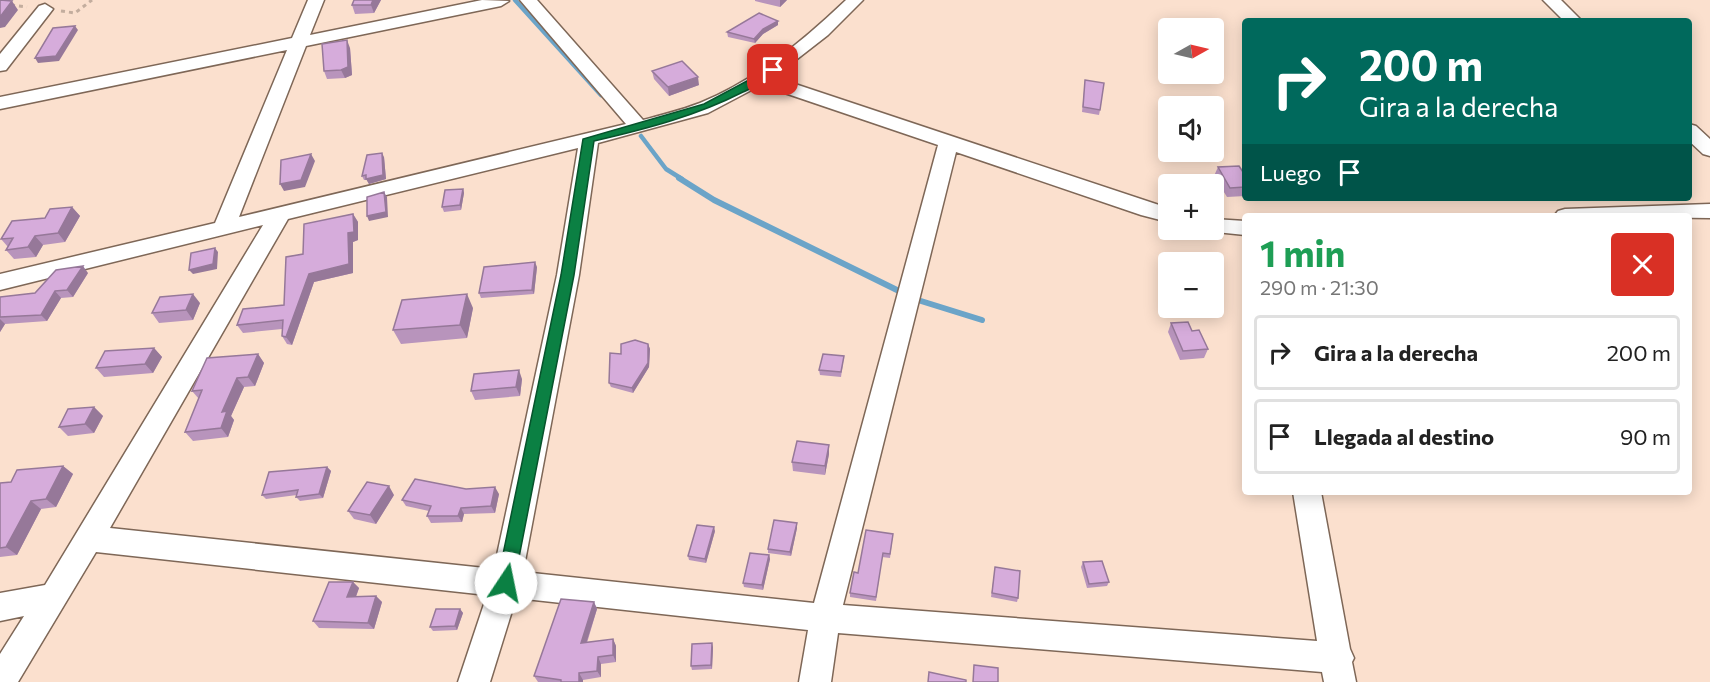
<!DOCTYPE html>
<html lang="es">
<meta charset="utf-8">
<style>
body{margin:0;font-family:Commissioner,sans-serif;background:#f2f2f2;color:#222;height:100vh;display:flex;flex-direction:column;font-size:22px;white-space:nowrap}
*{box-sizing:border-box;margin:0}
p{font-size:20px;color:#767676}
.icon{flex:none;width:33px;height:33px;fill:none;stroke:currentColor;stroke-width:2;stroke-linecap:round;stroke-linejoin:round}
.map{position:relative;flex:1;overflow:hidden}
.side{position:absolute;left:1242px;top:213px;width:450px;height:282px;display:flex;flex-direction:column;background:#fff;border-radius:6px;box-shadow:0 3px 15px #0003}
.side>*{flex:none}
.hud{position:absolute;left:1242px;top:18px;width:450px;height:183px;border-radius:6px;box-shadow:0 3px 15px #0003;background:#00695c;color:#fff;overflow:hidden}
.needle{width:39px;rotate:82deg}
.tools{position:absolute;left:1158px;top:18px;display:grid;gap:12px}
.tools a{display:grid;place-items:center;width:66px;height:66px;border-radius:6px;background:#fff;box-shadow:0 3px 15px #0003;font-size:30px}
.pin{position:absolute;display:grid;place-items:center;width:51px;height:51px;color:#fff;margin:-26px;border-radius:12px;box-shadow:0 3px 9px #0006}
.me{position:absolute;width:66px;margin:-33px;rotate:11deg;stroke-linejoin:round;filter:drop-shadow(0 0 4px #0008)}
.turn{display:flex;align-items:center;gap:21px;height:126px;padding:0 18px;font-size:27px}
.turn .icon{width:78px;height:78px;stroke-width:2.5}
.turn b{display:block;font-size:42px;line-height:51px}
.then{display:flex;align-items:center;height:57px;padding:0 18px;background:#0003;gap:12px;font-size:22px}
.round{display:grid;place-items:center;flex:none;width:63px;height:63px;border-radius:6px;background:#f2f2f2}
.head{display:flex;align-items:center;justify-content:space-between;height:102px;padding:0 18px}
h1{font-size:36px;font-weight:700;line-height:45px;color:#1e9e55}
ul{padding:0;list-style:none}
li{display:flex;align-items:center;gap:18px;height:75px;margin:0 12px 9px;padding:0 6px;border:3px solid #e0e0e0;border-radius:6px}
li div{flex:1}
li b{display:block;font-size:22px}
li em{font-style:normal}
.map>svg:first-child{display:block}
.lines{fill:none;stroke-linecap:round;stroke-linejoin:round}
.stream-far1{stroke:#6ba4c8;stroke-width:4.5}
.stream{stroke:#6ba4c8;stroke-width:6}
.minor-casing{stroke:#7e6757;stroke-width:3}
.path{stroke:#c3ad9e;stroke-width:3;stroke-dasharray:4 4;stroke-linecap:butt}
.minor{fill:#fff;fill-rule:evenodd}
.wall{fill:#b894bc}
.shaded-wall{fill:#967899}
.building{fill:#d6acdb;stroke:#967899;stroke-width:1.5}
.route{fill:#0b8043;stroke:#07532c;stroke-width:1.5}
</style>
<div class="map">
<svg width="1710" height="682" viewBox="0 0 1710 682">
<rect width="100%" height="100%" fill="#fbe0ce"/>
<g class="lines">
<path class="stream-far1" d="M 515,0 L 601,95
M 641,136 L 666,169 L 682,179"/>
<path class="stream" d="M 679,178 L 714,200 L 901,292
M 921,301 L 982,320"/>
<defs>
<path id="minor" d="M 308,0 L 324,0 L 310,35 L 482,0 L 509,1 L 501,6 L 306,46 L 239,217 L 626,124 L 520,0 L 537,0 L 643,120 C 662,115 682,110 700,103 C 756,80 803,41 846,0 L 863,0 L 828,35 L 774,77 L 1168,208 L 1168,222 L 1141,215 L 956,152 L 843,605 L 1317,641 L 1293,492 L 1321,492 L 1350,649 L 1354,658 L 1352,662 L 1356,682 L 1324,682 L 1322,672 L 838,633 L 831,682 L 799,682 L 808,630 L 516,598 L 490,682 L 458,682 L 487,595 L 96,552 L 18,682 L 0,682 L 0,654 L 24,616 L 0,621 L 0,593 L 45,585 L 263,225 L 0,290 L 0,274 L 215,223 L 287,50 L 0,109 L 0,97 L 292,38 ZM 761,85 L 938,145 L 814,603 L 523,572 L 579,275 L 598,143 L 708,113 ZM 578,148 L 557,275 L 494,569 L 110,528 L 288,219 Z
M 1543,0 L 1561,0 L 1582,21 L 1564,21 Z
M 45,4 L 53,9 L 6,70 L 0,71 L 0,54 L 39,6 Z
M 1689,124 L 1696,126 L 1710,139 L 1710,156 L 1703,154 L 1689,141 Z
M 1710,204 L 1710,218 L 1554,216 L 1558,211 L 1565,209 Z
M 1214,219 L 1245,221 L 1245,235 L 1206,231 L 1214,230 Z"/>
</defs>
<use href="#minor" class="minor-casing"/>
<path class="path" d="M 11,5 L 27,7
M 61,11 L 75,13 L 92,0"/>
<use href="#minor" class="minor"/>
</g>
<path class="wall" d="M 354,0 L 381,0 L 374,13 L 355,14 L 352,5 Z
M 755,0 L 787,0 L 780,7 L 755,1 Z
M 778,25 L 763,34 L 755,43 L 728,37 L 727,32 Z
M 350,48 L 352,75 L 345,78 L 327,79 L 324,71 Z
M 652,71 L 699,85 L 669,96 L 654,79 Z
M 1085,80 L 1100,110 L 1099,115 L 1082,112 Z
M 384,157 L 386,179 L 369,184 L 367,180 L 364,180 L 362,176 Z
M 1218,167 L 1245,175 L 1245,196 L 1227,197 L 1214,176 Z
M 463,189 L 464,193 L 461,210 L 444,212 L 442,207 Z
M 72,207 L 80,216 L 65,242 L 43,245 L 36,257 L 14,259 L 6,250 L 8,247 L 1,239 L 45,218 Z
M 353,214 L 358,222 L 358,240 L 353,242 L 353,273 L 314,282 L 292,345 L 287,344 L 282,336 L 282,329 L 243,333 L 237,325 L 284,305 L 303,254 Z
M 537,267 L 534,294 L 481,298 L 479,293 Z
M 88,273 L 73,297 L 61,298 L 47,321 L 5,324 L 0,332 L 0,297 L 35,293 Z
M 200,303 L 193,320 L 159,323 L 152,313 Z
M 473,308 L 467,338 L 401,344 L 393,330 Z
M 1171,323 L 1192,331 L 1208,349 L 1204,358 L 1180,360 L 1168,332 Z
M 648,344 L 650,349 L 649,367 L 633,393 L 611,387 L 609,383 Z
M 154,348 L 162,357 L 153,373 L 104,377 L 96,368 Z
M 258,354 L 264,363 L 255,386 L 244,387 L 231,416 L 234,420 L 228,437 L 193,441 L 185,432 L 199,399 L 192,391 Z
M 844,356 L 841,377 L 820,375 L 819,370 Z
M 522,379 L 520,396 L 475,400 L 471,391 Z
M 94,407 L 103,416 L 94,433 L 68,436 L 59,427 Z
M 829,445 L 829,454 L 825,475 L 793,471 L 792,462 Z
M 63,466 L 73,474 L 56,507 L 41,509 L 17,555 L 0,557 L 0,483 L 11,482 Z
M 327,467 L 331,471 L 323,498 L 300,501 L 296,497 L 297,495 L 266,499 L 262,495 Z
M 466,489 L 499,494 L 495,513 L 464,514 L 462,522 L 431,523 L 427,516 L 429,511 L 406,506 L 402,500 Z
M 394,495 L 376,524 L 354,519 L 348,511 Z
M 797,523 L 797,528 L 791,556 L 768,553 L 768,549 Z
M 715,531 L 706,563 L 689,560 L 688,556 Z
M 893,534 L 890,558 L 882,557 L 876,601 L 850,597 L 850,593 L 858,573 Z
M 769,555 L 770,559 L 763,590 L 744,587 L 743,583 Z
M 1083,562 L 1109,582 L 1107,586 L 1087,588 L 1081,567 Z
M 995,567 L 1018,598 L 1017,602 L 991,597 Z
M 353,582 L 359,588 L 356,597 L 376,596 L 382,602 L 374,629 L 319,628 L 313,621 Z
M 594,602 L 597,609 L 587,643 L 613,639 L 616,646 L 616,662 L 601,664 L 601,677 L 583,680 L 583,682 L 538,682 L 534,676 Z
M 460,609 L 463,613 L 457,630 L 433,631 L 430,627 Z
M 713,647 L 712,669 L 692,670 L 691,666 Z"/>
<path class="shaded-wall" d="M 373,0 L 381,0 L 374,13 L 371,5 Z
M 780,0 L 787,0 L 780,7 Z
M 12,1 L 18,10 L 5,27 L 0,28 L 0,17 Z
M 778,21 L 778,25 L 763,34 L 755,43 L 754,39 L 763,29 Z
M 75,26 L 78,30 L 59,61 L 38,63 L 35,58 Z
M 347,40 L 350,48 L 352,75 L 345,78 L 341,70 Z
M 698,77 L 699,85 L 669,96 L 668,87 Z
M 382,153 L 384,157 L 386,179 L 369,184 L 366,179 Z
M 311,154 L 315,161 L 305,187 L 284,191 L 280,184 Z
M 463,189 L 464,193 L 461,210 L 460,205 Z
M 384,192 L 387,197 L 388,217 L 369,221 L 367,216 Z
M 72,207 L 80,216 L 65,242 L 58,233 Z
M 353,214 L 358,222 L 358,240 L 353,242 L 353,273 L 314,282 L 292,345 L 286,337 L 309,274 L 348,233 Z
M 35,236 L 43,245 L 36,257 L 28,247 Z
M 215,248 L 218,252 L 217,269 L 193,274 L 189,270 Z
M 535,262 L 537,267 L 534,294 L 532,290 Z
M 83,266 L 88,273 L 73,297 L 67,290 Z
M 55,291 L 61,298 L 47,321 L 41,315 Z
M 193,294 L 200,303 L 193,320 L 186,310 Z
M 467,294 L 473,308 L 467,338 L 460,325 Z
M 0,319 L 5,324 L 0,332 Z
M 648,344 L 650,349 L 649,367 L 633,393 L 632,388 Z
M 154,348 L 162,357 L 153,373 L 145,364 Z
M 258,354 L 264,363 L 255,386 L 248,377 Z
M 519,370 L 522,379 L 520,396 L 516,387 Z
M 237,378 L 244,387 L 231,416 L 234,420 L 228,437 L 221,428 L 222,412 Z
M 94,407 L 103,416 L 94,433 L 85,424 Z
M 829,445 L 829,454 L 825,475 L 825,466 Z
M 63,466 L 73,474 L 56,507 L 46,499 Z
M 327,467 L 331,471 L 323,498 L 319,494 Z
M 389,486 L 394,495 L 376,524 L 370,515 Z
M 495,487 L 499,494 L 495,513 L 491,506 Z
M 31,501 L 41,509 L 17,555 L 6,547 Z
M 461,508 L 464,514 L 462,522 L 458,516 Z
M 797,523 L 797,528 L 791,556 L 790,552 Z
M 714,527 L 715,531 L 706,563 L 705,559 Z
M 769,555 L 770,559 L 763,590 L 762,585 Z
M 353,582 L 359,588 L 353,604 L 347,597 Z
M 376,596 L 382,602 L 374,629 L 368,623 Z
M 594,602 L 597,609 L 584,650 L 581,643 Z
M 460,609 L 463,613 L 457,630 L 455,626 Z
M 613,639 L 616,646 L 616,662 L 613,655 Z
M 712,643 L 713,647 L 712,669 L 711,665 Z
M 598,657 L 601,664 L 601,677 L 597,671 Z
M 579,673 L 583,680 L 583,682 L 579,682 Z"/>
<path class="building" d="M 0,0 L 12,1 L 0,17 Z
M 354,0 L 373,0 L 371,5 L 352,5 Z
M 759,13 L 778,21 L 763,29 L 754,39 L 727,32 Z
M 75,26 L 56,56 L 35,58 L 53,28 Z
M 347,40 L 348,67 L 341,70 L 324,71 L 322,44 Z
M 682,61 L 698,77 L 668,87 L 652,71 Z
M 1085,80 L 1104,83 L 1100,110 L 1083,107 Z
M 382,153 L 383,175 L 366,179 L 366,175 L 362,176 L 367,155 Z
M 311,154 L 301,180 L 280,184 L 281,160 Z
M 1239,166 L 1245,175 L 1245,187 L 1230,188 L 1218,167 Z
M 463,189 L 460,205 L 442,207 L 445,190 Z
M 384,192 L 386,212 L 367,216 L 367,197 Z
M 72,207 L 58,233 L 35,236 L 28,247 L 6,250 L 13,238 L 1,239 L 12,221 L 45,218 L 50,209 Z
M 353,214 L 354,232 L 348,233 L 349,264 L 309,274 L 286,337 L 282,336 L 283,320 L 237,325 L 243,309 L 284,305 L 286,257 L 303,254 L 304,224 Z
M 215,248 L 213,264 L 189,270 L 191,253 Z
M 535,262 L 532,290 L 479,293 L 484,267 Z
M 83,266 L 67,290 L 55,291 L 41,315 L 0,317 L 0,297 L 35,293 L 56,270 Z
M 193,294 L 186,310 L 152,313 L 160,297 Z
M 467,294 L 460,325 L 393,330 L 402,300 Z
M 1188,322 L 1192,331 L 1199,330 L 1208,349 L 1183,351 L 1171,323 Z
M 635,340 L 648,344 L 648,363 L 632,388 L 609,383 L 610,353 L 621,354 L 621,344 Z
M 154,348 L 145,364 L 96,368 L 105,351 Z
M 258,354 L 248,377 L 237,378 L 222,412 L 227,411 L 221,428 L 185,432 L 202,390 L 192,391 L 207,358 Z
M 823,354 L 844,356 L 841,372 L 819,370 Z
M 519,370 L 516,387 L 471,391 L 474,374 Z
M 94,407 L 85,424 L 59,427 L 68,409 Z
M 797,441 L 829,445 L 825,466 L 792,462 Z
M 63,466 L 46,499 L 31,501 L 6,547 L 0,548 L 0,483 L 11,482 L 17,470 Z
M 327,467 L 319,494 L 296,497 L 298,490 L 262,495 L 269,472 Z
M 415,479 L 466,489 L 495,487 L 491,506 L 461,508 L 458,516 L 427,516 L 431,506 L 402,500 Z
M 367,482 L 389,486 L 370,515 L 348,511 Z
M 774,520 L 797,523 L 790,552 L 768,549 Z
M 697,525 L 714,527 L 705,559 L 688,556 Z
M 866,530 L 893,534 L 890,554 L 883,553 L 876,597 L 850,593 L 854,572 L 858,573 Z
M 750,553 L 769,555 L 762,585 L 743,583 Z
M 1102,561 L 1109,582 L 1089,584 L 1083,562 Z
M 995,567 L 1020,571 L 1018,598 L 992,593 Z
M 329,582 L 353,582 L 347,597 L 376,596 L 368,623 L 313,621 Z
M 561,599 L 594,602 L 581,643 L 613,639 L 613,655 L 598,657 L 597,671 L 579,673 L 579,682 L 561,682 L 561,680 L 534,676 Z
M 436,609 L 460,609 L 455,626 L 430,627 Z
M 712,643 L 711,665 L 691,666 L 692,644 Z
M 974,665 L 998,668 L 998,682 L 973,682 Z
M 929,672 L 966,680 L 966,682 L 928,682 Z"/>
<path class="route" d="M 773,67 L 778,70 C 769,81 756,86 743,92 C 696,116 646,129 594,141 L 574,275 L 514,583 L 512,588 L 506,591 L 500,588 L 497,583 L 561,275 L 583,139 L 704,104 Z"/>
</svg>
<div class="tools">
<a><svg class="needle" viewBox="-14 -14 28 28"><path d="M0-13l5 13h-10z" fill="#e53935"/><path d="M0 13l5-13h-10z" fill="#767676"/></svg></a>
<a><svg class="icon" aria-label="sound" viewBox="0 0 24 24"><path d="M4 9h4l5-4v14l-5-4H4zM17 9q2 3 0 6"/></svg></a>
<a>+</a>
<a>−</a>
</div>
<div class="pin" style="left:773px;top:70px;background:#d93025"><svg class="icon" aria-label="arrive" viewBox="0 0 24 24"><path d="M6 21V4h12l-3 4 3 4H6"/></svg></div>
<svg class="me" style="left:506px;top:583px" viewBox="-20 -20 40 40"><circle r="19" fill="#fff"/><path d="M0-13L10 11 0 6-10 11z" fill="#0b8043"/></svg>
<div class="hud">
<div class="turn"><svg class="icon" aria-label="right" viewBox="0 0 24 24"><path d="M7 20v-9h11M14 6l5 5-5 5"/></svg><div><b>200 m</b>Gira a la derecha</div></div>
<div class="then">Luego<svg class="icon" aria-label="arrive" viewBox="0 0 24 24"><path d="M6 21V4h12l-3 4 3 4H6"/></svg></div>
</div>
<section class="side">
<div class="head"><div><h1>1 min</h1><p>290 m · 21:30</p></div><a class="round" style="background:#d93025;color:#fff"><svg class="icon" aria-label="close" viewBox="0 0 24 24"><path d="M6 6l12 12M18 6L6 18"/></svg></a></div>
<ul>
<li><svg class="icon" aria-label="right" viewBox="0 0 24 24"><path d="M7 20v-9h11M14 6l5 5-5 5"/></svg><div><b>Gira a la derecha</b></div><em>200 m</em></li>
<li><svg class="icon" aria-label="arrive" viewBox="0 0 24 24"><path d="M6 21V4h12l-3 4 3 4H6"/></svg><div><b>Llegada al destino</b></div><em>90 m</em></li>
</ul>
</section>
</div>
